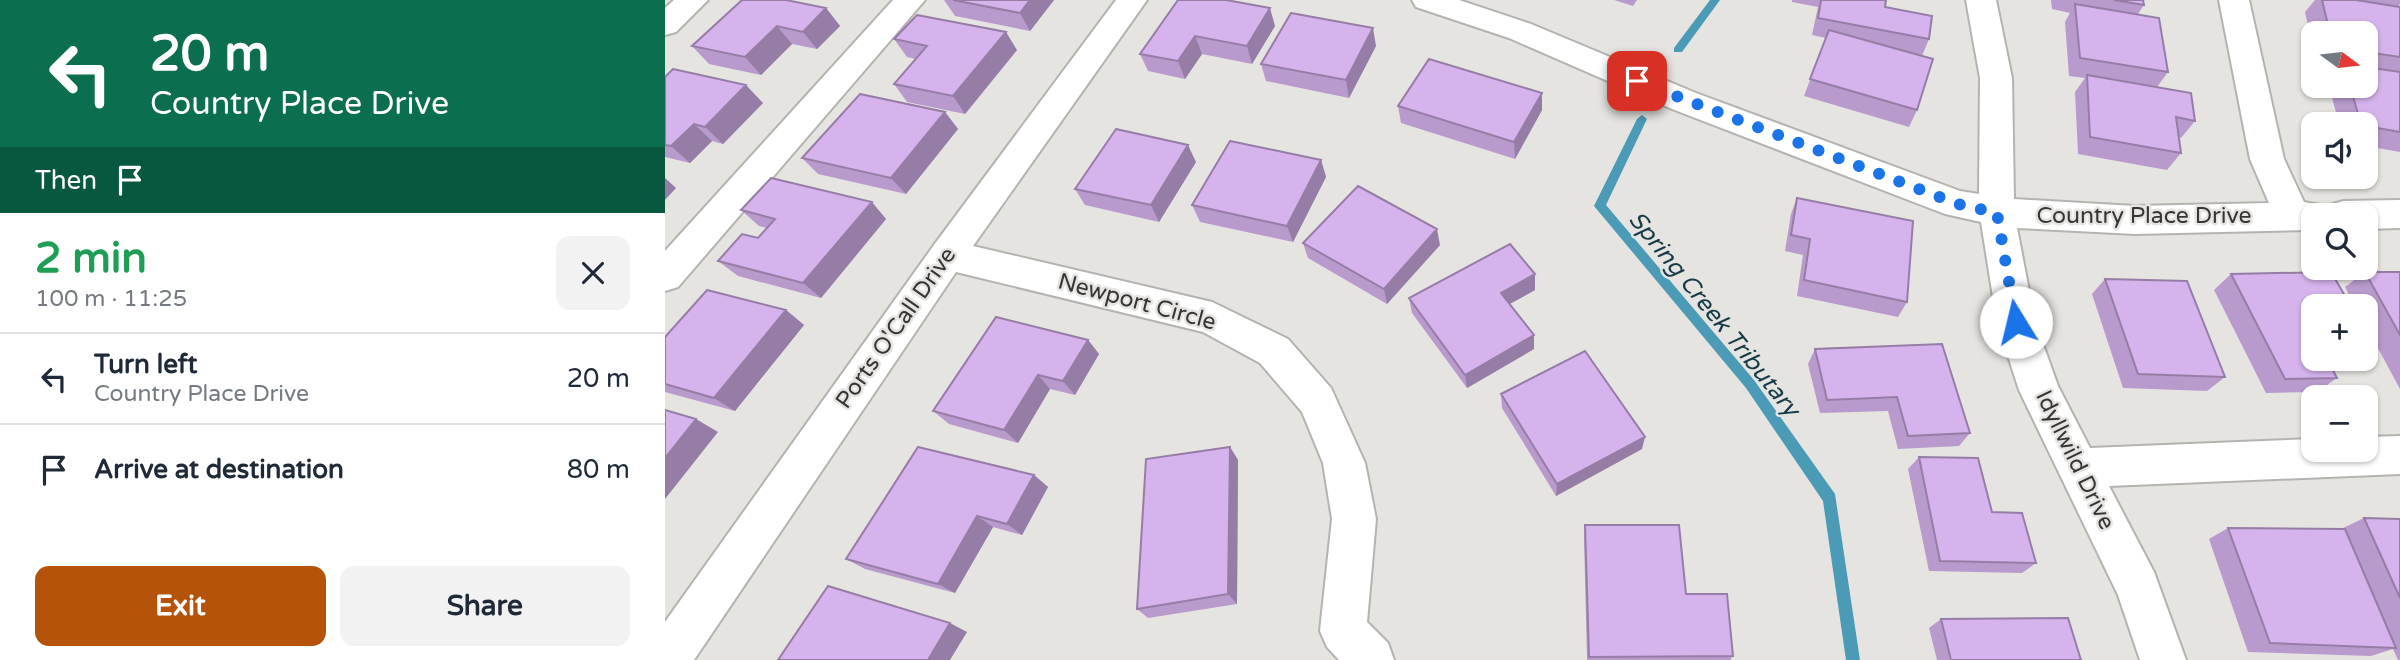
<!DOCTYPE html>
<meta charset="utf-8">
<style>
body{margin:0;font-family:"Varela Round",sans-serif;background:#f2f2f3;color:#1f2937;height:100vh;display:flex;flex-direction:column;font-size:26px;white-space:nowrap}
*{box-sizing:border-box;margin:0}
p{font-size:23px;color:#747a83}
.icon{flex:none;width:38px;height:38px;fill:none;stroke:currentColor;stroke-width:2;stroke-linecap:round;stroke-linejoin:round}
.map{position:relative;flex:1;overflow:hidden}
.details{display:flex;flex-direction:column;background:#fff;width:665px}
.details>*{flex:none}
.top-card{background:#0b6e4f;color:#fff;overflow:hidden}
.needle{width:46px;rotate:105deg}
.fabs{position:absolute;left:1636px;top:21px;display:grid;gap:14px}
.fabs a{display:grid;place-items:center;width:77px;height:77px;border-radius:14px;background:#fff;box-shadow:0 2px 5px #0004;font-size:35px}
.pin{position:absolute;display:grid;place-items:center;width:60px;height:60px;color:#fff;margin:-30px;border-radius:14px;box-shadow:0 4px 10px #0006}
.me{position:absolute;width:77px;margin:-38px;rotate:351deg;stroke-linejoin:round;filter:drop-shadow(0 0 5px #0008)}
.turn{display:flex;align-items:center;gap:24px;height:147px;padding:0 35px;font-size:32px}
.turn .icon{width:91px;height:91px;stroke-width:2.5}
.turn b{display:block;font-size:49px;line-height:60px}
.then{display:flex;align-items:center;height:66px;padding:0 35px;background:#0003;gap:14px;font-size:26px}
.round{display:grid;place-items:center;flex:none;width:74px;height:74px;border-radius:14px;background:#f2f2f3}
.summary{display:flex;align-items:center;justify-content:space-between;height:119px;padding:0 35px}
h1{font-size:42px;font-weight:800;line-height:52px;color:#1e9e55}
.action{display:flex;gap:14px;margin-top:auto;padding:14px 35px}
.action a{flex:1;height:80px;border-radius:14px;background:#b45309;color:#fff;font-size:28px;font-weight:800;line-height:80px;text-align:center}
.action a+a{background:#f2f2f3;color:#1f2937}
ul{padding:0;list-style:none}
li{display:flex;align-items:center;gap:21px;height:91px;padding:0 35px;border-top:2px solid #e0e1e3}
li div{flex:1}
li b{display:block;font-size:26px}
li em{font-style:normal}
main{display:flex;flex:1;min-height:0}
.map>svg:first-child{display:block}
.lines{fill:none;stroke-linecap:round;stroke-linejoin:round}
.stream{fill:#4b9bb6;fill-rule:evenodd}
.minor-casing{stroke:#b5b3b0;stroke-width:4}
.minor{fill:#fff;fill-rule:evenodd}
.wall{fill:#b89acc}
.shaded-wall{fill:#967da6}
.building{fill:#d6b3ed;stroke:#967da6;stroke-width:2}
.route{stroke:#1a73e8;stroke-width:12;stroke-dasharray:0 21.6}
.labels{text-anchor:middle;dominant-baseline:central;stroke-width:5;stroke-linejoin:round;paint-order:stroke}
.street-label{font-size:23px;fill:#363534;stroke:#e6e4e1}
.water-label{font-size:24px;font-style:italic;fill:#153b47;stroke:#e6e4e1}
</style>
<main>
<section class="details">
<div class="top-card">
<div class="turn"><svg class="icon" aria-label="left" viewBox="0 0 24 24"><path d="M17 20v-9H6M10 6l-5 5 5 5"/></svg><div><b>20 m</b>Country Place Drive</div></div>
<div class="then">Then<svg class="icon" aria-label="arrive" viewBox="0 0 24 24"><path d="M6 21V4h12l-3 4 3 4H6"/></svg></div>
</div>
<div class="summary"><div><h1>2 min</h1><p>100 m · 11:25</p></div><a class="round"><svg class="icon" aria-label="close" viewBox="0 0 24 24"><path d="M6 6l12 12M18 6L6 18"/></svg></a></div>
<ul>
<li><svg class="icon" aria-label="left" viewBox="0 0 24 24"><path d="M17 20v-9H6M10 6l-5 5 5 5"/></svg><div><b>Turn left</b><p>Country Place Drive</p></div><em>20 m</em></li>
<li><svg class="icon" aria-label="arrive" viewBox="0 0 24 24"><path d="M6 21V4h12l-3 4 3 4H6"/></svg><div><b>Arrive at destination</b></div><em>80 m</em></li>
</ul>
<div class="action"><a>Exit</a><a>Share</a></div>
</section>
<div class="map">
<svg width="1735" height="660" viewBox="0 0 1735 660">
<rect width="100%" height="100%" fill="#e6e4e1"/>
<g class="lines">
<path class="stream" d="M 1045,0 L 1055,0 L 1017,52 L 1009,52 L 1009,48 Z
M 977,115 L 982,119 L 941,205 L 1089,380 L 1170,494 L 1195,660 L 1181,660 L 1158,501 L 1081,388 L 929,206 L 972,119 Z"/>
<defs>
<path id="minor" d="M 9,0 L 43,0 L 11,32 L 0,35 L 0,8 Z
M 228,0 L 260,0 L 13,287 L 0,291 L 0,251 Z
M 451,0 L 482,0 L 308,246 L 547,302 L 623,339 L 666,388 L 700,463 L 711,519 L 702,622 L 723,643 L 729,660 L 674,660 L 662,647 L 655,631 L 667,519 L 658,463 L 637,412 L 595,363 L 538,332 L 291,272 L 29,660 L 0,660 L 0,622 L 269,245 Z
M 747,0 L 794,0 L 866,24 L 1031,93 L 1295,191 L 1314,194 L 1315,78 L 1301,0 L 1331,0 L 1347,78 L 1349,199 L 1470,206 L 1604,203 L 1585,159 L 1554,0 L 1584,0 L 1619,159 L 1639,202 L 1661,206 L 1663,210 L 1665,205 L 1678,201 L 1735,200 L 1735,228 L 1701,229 L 1701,215 L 1648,215 L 1648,230 L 1470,234 L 1352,228 L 1370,322 L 1393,386 L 1425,448 L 1648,439 L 1648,450 L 1701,450 L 1701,437 L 1735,436 L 1735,474 L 1444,486 L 1489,572 L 1521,660 L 1475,660 L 1453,595 L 1354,390 L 1332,322 L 1316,222 L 1280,214 L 1007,109 L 844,38 L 751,7 Z"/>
</defs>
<use href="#minor" class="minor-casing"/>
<use href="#minor" class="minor"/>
</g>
<path class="wall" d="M 279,0 L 389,0 L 365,31 L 290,16 Z
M 513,0 L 610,26 L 587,64 L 537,54 L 520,79 L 483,71 L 475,54 Z
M 949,0 L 972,0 L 968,6 Z
M 1127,0 L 1221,0 L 1220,7 L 1264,39 L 1257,56 L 1252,110 L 1244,127 L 1139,96 L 1161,38 L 1147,35 L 1153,7 L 1127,2 Z
M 1386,0 L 1478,0 L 1479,5 L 1473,14 L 1503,72 L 1492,87 L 1530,121 L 1516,138 L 1514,137 L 1516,153 L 1502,170 L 1413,154 L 1410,92 L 1420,78 L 1404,76 L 1400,22 L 1405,13 L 1387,9 Z
M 1650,0 L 1735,0 L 1735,4 L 1733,7 L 1735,7 L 1735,152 L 1701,146 L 1701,124 L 1674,124 L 1664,86 L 1701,86 L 1701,33 L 1648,33 L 1648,47 L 1640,12 Z
M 161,8 L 175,26 L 152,49 L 127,44 L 96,75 L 44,64 L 27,46 Z
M 229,39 L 352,50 L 300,114 L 242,102 L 229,84 L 251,59 L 242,57 Z
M 711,46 L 684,98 L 601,81 L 596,64 Z
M 0,77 L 98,103 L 58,144 L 47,141 L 25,163 L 0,157 Z
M 877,93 L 877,110 L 850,159 L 736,123 L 733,106 Z
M 280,112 L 293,129 L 241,194 L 153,174 L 137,158 Z
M 656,160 L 661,177 L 628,242 L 535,222 L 527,205 Z
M 531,162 L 494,222 L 420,205 L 410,189 Z
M 1132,198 L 1242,302 L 1233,317 L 1132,296 L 1138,255 L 1120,251 L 1126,214 Z
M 76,210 L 221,219 L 156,298 L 73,276 L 53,261 L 93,238 L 102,228 L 94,226 Z
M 638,243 L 775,245 L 722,304 L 643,258 Z
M 1700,272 L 1735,272 L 1735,389 L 1701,326 L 1701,306 L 1690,306 L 1680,287 Z
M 870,274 L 870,290 L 845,304 L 869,349 L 802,388 L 747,313 L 744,298 Z
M 1566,274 L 1648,306 L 1648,359 L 1672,378 L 1652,392 L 1601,393 L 1549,290 Z
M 1440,279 L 1560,377 L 1542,391 L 1458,388 L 1427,294 Z
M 121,310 L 139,325 L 70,411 L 0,392 L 0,337 Z
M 423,340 L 434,354 L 410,395 L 385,389 L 353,443 L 284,424 L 268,411 Z
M 1150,349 L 1305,433 L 1294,446 L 1233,449 L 1223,411 L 1155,413 L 1143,364 Z
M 836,394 L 977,449 L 891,496 L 837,408 Z
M 565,447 L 573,460 L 572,604 L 483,618 L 472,609 Z
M 1254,457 L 1327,512 L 1371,563 L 1357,573 L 1264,571 L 1243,469 Z
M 369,475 L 383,487 L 357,535 L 328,527 L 290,593 L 200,569 L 181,559 Z
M 1699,518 L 1735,519 L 1735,660 L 1733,660 L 1728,649 L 1706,656 L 1583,652 L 1544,539 L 1563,528 L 1676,529 Z
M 920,525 L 1021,594 L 1068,656 L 1065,660 L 922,660 L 919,536 Z
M 1276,619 L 1416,660 L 1272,660 L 1264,628 Z"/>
<path class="shaded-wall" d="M 365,0 L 389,0 L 365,31 L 355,13 Z
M 161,8 L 175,26 L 152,49 L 138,32 Z
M 605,8 L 610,26 L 587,64 L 582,46 Z
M 112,26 L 127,44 L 96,75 L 80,57 Z
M 708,28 L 711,46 L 684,98 L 681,80 Z
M 341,32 L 352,50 L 300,114 L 288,96 Z
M 530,36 L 537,54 L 520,79 L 513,61 Z
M 81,85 L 98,103 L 58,144 L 40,127 Z
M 877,93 L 877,110 L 850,159 L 849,142 Z
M 280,112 L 293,129 L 241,194 L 226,178 Z
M 29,124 L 47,141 L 25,163 L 6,146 Z
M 523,145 L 531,162 L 494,222 L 486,205 Z
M 656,160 L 661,177 L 628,242 L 622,226 Z
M 0,178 L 11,188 L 0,200 Z
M 207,202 L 221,219 L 156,298 L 138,283 Z
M 772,229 L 775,245 L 722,304 L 719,289 Z
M 870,274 L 870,290 L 837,308 L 836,293 Z
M 121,310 L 139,325 L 70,411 L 49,398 Z
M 869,335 L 869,349 L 802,388 L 800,375 Z
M 423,340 L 434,354 L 410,395 L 398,381 Z
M 373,375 L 385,389 L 353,443 L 339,430 Z
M 31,419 L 53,432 L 0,499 L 0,458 Z
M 980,437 L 977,449 L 891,496 L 892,484 Z
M 565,447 L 573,460 L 572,604 L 563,594 Z
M 369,475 L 383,487 L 357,535 L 342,524 Z
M 312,516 L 328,527 L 290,593 L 273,584 Z
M 285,623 L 302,632 L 285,660 L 263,660 Z"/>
<path class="building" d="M 77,0 L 121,0 L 161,8 L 138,32 L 112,26 L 80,57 L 27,46 Z
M 288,0 L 365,0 L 355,13 Z
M 513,0 L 561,0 L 605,8 L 582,46 L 530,36 L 513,61 L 475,54 Z
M 1156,0 L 1221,0 L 1220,7 L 1267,16 L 1264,39 L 1153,18 Z
M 1449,0 L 1478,0 L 1479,5 Z
M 1657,0 L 1691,0 L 1735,7 L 1735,57 L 1701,52 L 1701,33 L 1665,33 Z
M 1410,4 L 1494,18 L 1503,72 L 1415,58 Z
M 626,13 L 708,28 L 681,80 L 596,64 Z
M 252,15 L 341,32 L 288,96 L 229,84 L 262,46 L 229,39 Z
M 1164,30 L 1268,59 L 1252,110 L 1145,79 Z
M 764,59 L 877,93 L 849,142 L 733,106 Z
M 1701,67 L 1735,72 L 1735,132 L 1701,126 L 1701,124 L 1696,124 L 1685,86 L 1701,86 Z
M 8,69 L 81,85 L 40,127 L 29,124 L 6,146 L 0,145 L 0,77 Z
M 1422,75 L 1526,93 L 1530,121 L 1511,117 L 1516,153 L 1425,137 Z
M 195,94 L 280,112 L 226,178 L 137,158 Z
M 451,129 L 523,145 L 486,205 L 410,189 Z
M 565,141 L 656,160 L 622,226 L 527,205 Z
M 106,178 L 207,202 L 138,283 L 53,261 L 77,234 L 93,238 L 110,219 L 76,210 Z
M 693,186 L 772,229 L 719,289 L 638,243 Z
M 1132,198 L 1248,221 L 1242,302 L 1139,280 L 1145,239 L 1126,235 Z
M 845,244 L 870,274 L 836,293 L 869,335 L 800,375 L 744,298 Z
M 1666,272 L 1686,306 L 1648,306 L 1648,359 L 1662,359 L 1672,378 L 1620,379 L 1566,274 Z
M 1700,272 L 1735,272 L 1735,335 Z
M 1440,279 L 1522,281 L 1560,377 L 1473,374 Z
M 42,290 L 121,310 L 49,398 L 0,384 L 0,337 Z
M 331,317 L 423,340 L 398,381 L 373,375 L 339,430 L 268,411 Z
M 1277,344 L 1305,433 L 1243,436 L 1232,397 L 1162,400 L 1150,349 Z
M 920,351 L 980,437 L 892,484 L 836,394 Z
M 0,410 L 31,419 L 0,458 Z
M 253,447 L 369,475 L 342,524 L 312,516 L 273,584 L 181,559 Z
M 565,447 L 563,594 L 472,609 L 481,459 Z
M 1254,457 L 1313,458 L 1327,512 L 1357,513 L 1371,563 L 1275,561 Z
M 1699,518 L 1735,519 L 1735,598 Z
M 920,525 L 1014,525 L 1021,594 L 1062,594 L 1068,656 L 924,657 Z
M 1563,528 L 1680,529 L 1731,648 L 1605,643 Z
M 163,586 L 285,623 L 263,660 L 113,660 Z
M 1403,618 L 1416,660 L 1286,660 L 1276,619 Z"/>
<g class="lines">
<path class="route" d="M 972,81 L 1293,204 L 1332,213 L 1351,322"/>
</g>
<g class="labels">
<g class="street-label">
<text x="1479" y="216">Country Place Drive</text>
<text transform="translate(472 302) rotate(15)">Newport Circle</text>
<text transform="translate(231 328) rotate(-55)">Ports O'Call Drive</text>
<text transform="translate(1410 460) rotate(64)">Idyllwild Drive</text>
</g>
<g class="water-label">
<text transform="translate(1049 314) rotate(51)">Spring Creek Tributary</text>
</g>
</g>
</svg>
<div class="fabs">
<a><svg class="needle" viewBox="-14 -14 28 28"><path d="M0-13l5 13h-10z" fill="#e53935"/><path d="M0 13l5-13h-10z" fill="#747a83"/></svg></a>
<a><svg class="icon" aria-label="sound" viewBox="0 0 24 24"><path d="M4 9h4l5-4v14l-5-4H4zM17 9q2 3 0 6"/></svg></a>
<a><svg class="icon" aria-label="search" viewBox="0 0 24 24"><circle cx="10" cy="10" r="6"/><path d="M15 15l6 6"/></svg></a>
<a>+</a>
<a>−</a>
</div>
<div class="pin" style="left:972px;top:81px;background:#d93025"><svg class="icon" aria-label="arrive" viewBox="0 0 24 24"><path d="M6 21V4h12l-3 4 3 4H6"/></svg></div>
<svg class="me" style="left:1351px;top:322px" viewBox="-20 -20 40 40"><circle r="19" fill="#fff"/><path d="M0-13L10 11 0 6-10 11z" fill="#1a73e8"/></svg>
</div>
</main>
